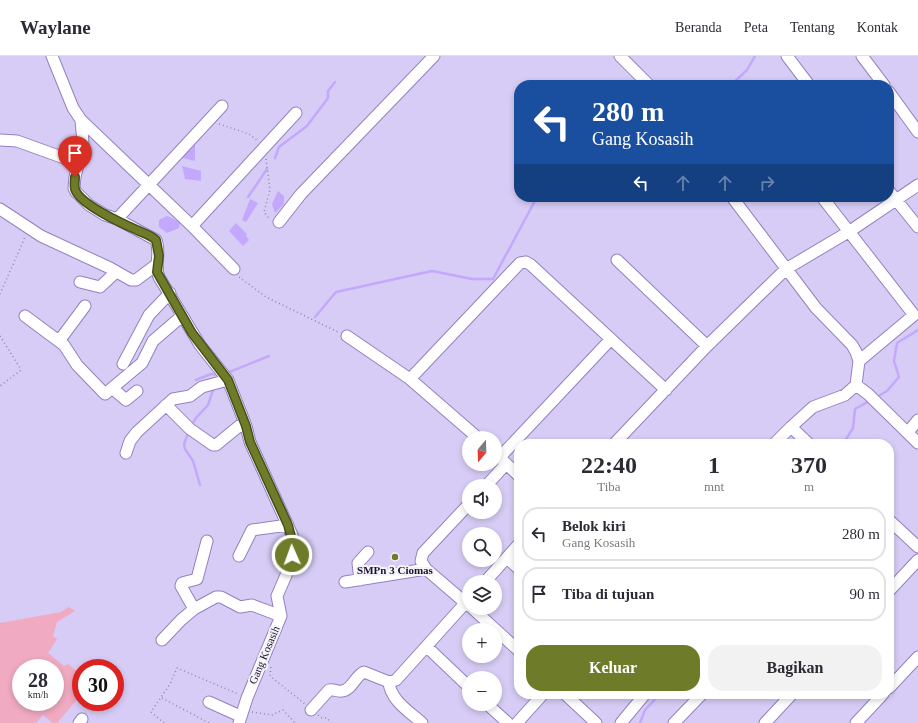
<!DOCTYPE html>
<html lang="id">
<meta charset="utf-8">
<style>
body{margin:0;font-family:"Times New Roman",serif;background:#f2f2f3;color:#2b2b33;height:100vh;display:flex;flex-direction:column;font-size:15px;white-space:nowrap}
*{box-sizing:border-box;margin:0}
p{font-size:13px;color:#7c7c81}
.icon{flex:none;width:22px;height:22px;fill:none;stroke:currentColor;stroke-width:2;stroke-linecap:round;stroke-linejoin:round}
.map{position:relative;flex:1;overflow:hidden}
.drawer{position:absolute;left:514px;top:383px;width:380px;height:260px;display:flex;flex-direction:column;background:#fff;border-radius:16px;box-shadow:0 2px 6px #0003}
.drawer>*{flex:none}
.hud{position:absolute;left:514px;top:24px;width:380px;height:122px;border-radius:16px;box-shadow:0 2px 6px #0003;background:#1a4fa0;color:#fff;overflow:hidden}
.needle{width:26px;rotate:199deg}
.buttons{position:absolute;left:462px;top:375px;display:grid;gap:8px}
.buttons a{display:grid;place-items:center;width:40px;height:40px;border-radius:50%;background:#fff;box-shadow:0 2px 6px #0003;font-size:20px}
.speed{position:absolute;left:12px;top:603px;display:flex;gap:8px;font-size:20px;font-weight:700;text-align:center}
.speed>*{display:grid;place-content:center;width:52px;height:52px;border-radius:50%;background:#fff;box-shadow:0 2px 6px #0003;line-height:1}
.speed small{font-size:10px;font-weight:400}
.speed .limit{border:6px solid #d22;background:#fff;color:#111}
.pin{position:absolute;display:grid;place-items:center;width:34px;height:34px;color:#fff;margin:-41px -17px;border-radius:50% 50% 50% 0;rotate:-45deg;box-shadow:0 0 4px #0007}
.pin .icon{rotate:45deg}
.me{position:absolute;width:44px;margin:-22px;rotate:358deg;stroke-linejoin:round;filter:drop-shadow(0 0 3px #0008)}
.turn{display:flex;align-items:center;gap:14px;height:84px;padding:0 12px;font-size:18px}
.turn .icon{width:52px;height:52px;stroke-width:2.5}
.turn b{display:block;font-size:28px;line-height:34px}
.lanes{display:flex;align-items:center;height:38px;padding:0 12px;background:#0003;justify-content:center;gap:20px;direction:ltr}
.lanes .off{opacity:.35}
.eta{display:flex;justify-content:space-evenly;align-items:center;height:68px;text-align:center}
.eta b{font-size:24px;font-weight:700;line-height:28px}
.button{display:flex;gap:8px;margin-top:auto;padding:8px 12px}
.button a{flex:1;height:46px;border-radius:16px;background:#6e7b28;color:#fff;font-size:16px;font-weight:700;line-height:46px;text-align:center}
.button a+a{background:#f2f2f3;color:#2b2b33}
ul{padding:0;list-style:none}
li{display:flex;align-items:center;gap:12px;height:54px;margin:0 8px 6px;padding:0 4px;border:2px solid #e1e1e2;border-radius:16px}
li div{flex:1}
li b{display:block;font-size:15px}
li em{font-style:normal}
header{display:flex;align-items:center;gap:24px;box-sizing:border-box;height:56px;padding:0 20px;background:#fff;border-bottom:1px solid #e1e1e2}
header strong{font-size:19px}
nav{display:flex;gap:22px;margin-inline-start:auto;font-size:14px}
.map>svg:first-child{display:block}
.green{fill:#f0aac1;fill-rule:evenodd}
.water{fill:#c3a8fe}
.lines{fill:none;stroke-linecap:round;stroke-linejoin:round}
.stream{stroke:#c3a8fe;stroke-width:2.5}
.minor-casing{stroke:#9480c0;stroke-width:13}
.path{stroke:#9389ac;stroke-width:1.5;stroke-dasharray:1 3;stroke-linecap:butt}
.minor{stroke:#fff;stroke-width:11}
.route-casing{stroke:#48501a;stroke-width:10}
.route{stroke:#6e7b28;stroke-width:7}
.poi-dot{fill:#6e7b28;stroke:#f5f3fa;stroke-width:1.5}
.labels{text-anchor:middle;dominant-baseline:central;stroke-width:4;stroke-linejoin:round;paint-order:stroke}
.poi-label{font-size:11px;font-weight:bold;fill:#1a112a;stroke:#f5f3fa}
.street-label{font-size:11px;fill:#1a112a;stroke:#f5f3fa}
</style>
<header>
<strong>Waylane</strong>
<nav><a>Beranda</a><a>Peta</a><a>Tentang</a><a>Kontak</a></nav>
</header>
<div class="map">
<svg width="918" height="667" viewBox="0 0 918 667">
<rect width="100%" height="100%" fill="#d7ccf5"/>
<path class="green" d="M 69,551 L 75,555 L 57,566 L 53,580 L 57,583 L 48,597 L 64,610 L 68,608 L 79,617 L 74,625 L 81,631 L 81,639 L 57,667 L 53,667 L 43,659 L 36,667 L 0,667 L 0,567 L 61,556 ZM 21,612 L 55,612 L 55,646 L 21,646 Z"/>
<path class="water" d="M 191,88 L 195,88 L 195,105 L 183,102 L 181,98 Z
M 182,110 L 201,115 L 201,125 L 185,123 Z
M 278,135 L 284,140 L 284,148 L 275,157 L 272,148 Z
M 250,143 L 258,147 L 246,166 L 242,164 Z
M 167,160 L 180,166 L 179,172 L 167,177 L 159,171 L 159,164 Z
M 236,167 L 247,178 L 246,180 L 249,184 L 243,190 L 229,175 Z"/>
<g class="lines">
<path class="stream" d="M 731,29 L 747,14 L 755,0
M 275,102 L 279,91 L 307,70 L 328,42 L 328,35 L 335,26
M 248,141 L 267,113
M 315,261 L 336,236 L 432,215 L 472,223 L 493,223 L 537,141
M 227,317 L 269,300
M 196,324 L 211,318 L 219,319
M 875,342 L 887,335 L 899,321 L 894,305 L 897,287 L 918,274
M 191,370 L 196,362 L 208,349 L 214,331
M 189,375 L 184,388 L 185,393 L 193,405 L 200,429
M 843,388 L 853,372 L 855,353 L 871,344
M 640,667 L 645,654 L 660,638"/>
<defs>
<path id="minor" d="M 52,0 L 73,52 L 81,64 L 83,87 L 75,121 L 74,132 L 76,136 L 89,149 L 105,159 L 117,163 L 156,184 C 161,197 154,209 159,221 L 200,289 L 228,324 L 246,370 L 250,386 L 292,479 L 293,488 L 290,510 L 277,540 L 281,560 L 247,642 L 239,667
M 620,0 L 649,29
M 787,0 L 809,29
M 862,0 L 884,29
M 889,36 L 918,76
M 81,64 L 192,170 L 234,213
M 0,84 L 17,85 L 78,107
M 889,135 L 918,171
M 732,141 L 816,252 L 852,289 L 856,296 L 859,305
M 822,141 L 914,259 L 859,305 L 856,329 L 868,338 L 918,387
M 0,153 L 41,180 L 110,212 L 131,224 L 136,224 L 156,209
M 117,163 L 222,50
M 279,166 L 301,138 L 434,0
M 192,170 L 296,57
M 617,204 L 707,290
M 80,226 L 100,231 L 116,216
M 25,260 L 64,289 L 77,309 L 105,338 L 142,307 L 153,285 L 182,260
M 347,280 L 410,323 L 478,382
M 59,285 L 85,250
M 123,308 L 149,259 L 170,237
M 410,323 L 520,207 L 526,206 L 531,209 L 666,334
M 112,332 L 126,344 L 137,335
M 166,349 L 190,373 L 213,389 L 216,389 L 244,366
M 908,376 L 918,364
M 614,388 L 707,290 L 786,213 L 850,175 L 918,129
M 774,388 L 791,371
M 809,388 L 791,371 L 813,351 L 845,339 L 856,329
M 126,397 L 130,385 L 137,376 L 173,343 L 190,340 L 202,331 L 228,324
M 495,397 L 519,420
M 500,401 L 611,283
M 486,430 L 506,408
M 469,448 L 423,497 L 421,505 L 426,513 L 469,550
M 889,464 L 918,491
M 207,485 L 197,523 L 182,527 L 181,530 L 194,553 L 216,541 L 221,541 L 240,551 L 252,549 L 281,560
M 239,500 L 252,474 L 288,469
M 507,502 L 519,513
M 360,524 L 358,507 L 368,496
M 345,526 L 426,513
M 485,526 L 519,488
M 889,535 L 918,504
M 472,552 L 519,595
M 162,584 L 181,564 L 194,553
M 427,591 L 469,631
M 389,626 C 390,644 410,656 422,667
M 889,632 L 918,601
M 565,638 L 596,667
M 209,646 L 240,660
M 487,648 L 508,667
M 311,654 L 329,634 C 334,633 338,636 342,635 C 352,634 355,620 364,616 L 389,626 L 396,624 L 469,543
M 79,667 L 82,663
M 517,667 L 543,638
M 621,667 L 645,638
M 674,667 L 702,638
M 765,667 L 792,638
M 856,667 L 883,638"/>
</defs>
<use href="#minor" class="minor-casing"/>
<path class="path" d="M 219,68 L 249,78 L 258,85
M 266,103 L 270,134 L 264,156 L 270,164
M 239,221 L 266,241 L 338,276
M 0,238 L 25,181
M 0,280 L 20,312 L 20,315 L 0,330
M 271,611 L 270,620 L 305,648
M 162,642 L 209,667
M 252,656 L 272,659 L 283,654 L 295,667
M 318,659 L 322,662 L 327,662 L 331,667
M 164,667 L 151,656 L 170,628 L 177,612 L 238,638"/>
<use href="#minor" class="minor"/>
</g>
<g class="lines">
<defs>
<path id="route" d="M 75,121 C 75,125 74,129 75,133 C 79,148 123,168 137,174 C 143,177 151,179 156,184 L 159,200 L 157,216 L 192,277 L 228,324 L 246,370 L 250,386 L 288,469 L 293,488 L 292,499"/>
</defs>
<use href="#route" class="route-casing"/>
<use href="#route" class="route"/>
</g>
<circle class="poi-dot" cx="395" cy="501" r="4"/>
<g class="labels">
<g class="poi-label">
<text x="395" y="514">SMPn 3 Ciomas</text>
</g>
<g class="street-label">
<text transform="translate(264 599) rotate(-67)">Gang Kosasih</text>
</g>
</g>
</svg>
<div class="buttons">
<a><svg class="needle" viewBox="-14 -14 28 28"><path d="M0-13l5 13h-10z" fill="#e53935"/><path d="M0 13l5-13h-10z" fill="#7c7c81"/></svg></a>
<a><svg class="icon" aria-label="sound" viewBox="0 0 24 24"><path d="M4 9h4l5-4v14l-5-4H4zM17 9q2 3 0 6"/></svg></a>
<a><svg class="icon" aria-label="search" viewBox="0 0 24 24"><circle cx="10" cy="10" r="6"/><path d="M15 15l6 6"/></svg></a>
<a><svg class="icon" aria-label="layers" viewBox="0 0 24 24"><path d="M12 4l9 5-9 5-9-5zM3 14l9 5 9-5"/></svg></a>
<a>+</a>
<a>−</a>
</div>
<div class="speed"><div>28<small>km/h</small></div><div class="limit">30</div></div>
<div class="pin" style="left:75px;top:121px;background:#d93025"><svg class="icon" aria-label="arrive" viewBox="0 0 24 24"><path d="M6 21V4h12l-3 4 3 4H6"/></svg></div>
<svg class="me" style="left:292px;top:499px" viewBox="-20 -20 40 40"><circle r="17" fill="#6e7b28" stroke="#fff" stroke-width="3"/><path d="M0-11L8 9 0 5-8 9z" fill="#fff"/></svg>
<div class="hud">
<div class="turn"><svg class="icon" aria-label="left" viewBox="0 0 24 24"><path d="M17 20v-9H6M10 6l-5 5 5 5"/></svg><div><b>280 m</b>Gang Kosasih</div></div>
<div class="lanes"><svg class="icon" aria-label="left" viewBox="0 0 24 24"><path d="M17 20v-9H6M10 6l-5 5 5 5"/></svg><svg class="icon off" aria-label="ahead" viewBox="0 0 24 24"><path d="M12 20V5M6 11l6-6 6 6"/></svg><svg class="icon off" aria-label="ahead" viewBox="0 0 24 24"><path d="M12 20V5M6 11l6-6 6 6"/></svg><svg class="icon off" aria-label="right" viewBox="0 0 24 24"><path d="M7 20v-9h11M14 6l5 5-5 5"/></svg></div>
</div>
<section class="drawer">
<div class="eta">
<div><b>22:40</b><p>Tiba</p></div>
<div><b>1</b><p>mnt</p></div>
<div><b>370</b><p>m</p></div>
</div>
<ul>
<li><svg class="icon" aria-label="left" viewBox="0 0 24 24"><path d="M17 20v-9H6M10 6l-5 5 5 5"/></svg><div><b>Belok kiri</b><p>Gang Kosasih</p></div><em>280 m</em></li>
<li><svg class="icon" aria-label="arrive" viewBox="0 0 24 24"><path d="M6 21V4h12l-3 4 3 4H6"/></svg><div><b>Tiba di tujuan</b></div><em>90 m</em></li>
</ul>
<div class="button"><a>Keluar</a><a>Bagikan</a></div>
</section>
</div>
